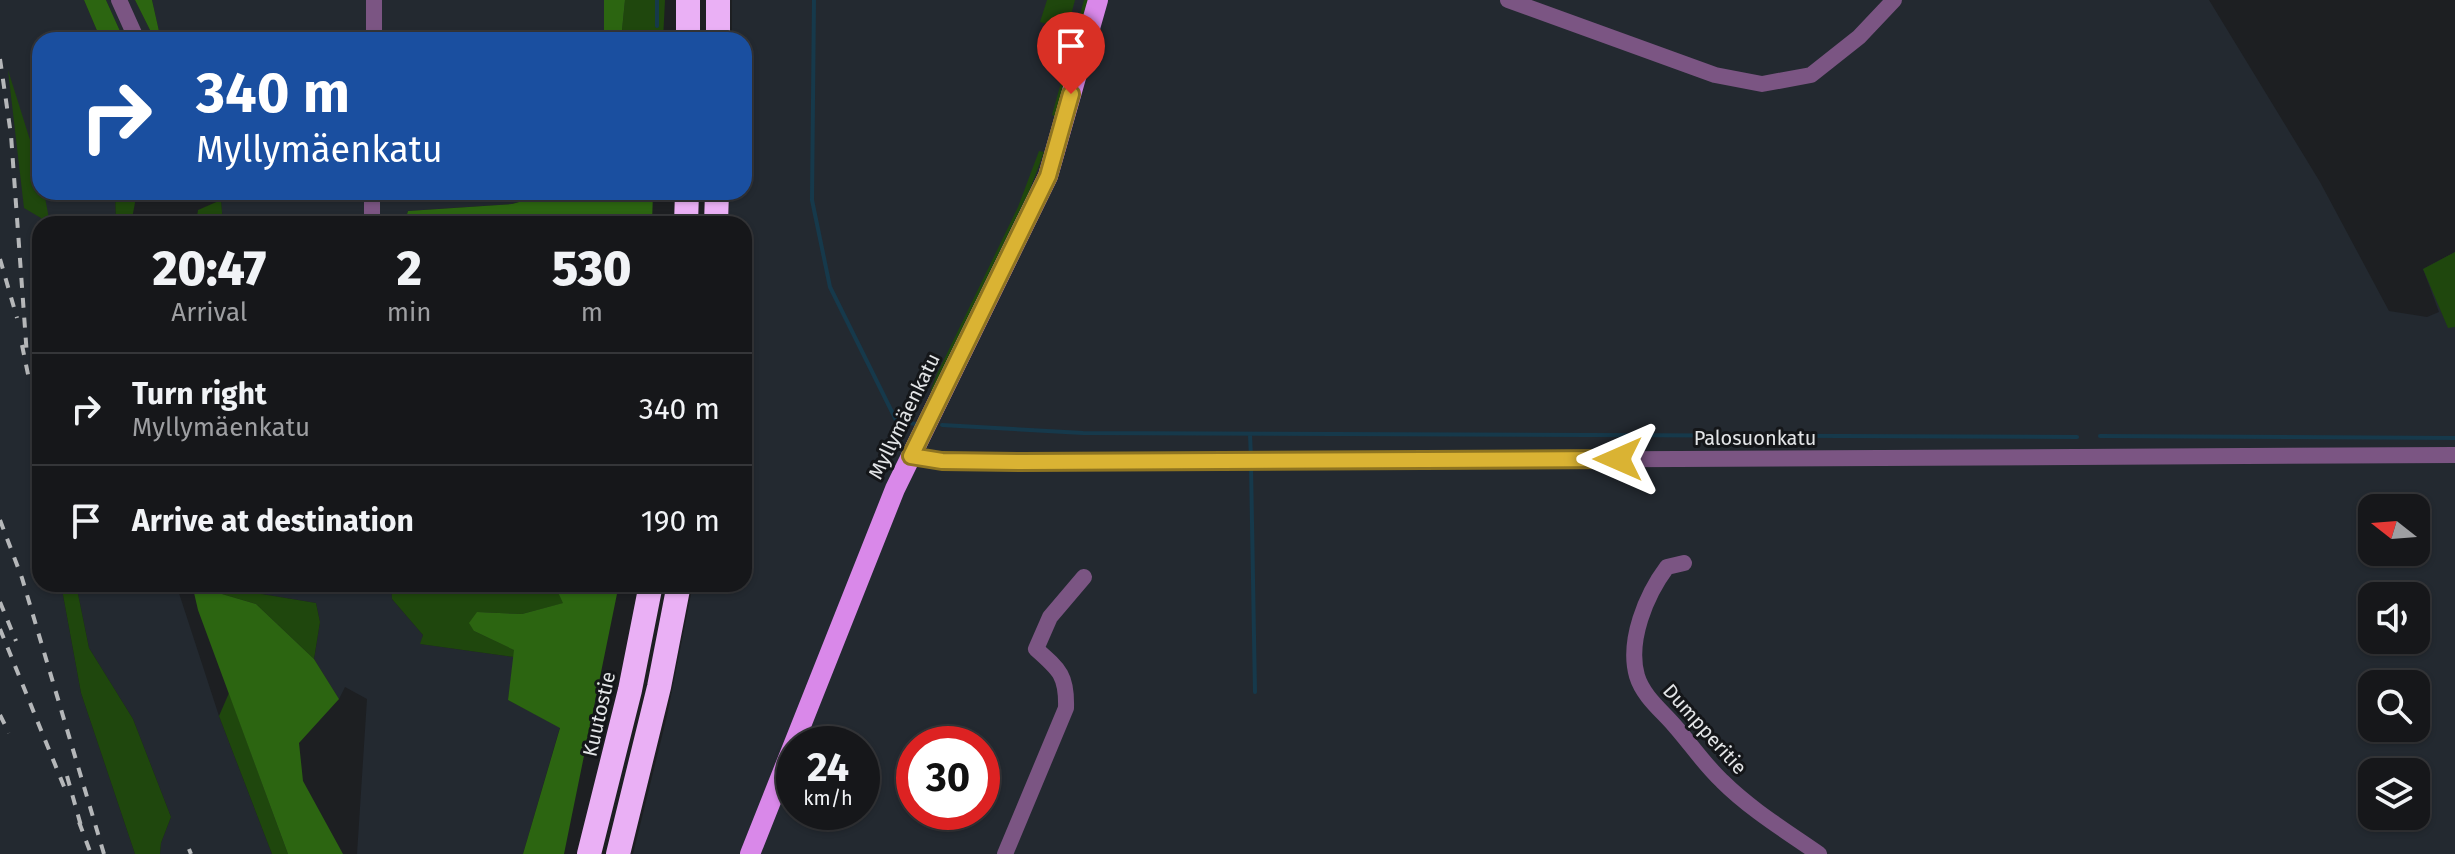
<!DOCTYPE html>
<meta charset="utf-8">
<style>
body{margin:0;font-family:"Fira Sans",sans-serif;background:#1f2023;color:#f1f3f6;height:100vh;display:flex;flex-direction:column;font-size:30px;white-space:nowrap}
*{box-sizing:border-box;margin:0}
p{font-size:26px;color:#9e9fa2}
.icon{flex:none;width:44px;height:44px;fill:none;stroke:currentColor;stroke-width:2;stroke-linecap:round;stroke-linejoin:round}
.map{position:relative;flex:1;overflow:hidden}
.sheet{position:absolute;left:32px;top:216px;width:720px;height:376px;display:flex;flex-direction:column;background:#16171a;border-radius:24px;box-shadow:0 2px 6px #0004,0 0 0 2px #353639}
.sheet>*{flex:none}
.hud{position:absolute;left:32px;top:32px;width:720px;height:168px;border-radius:24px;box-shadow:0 2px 6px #0004,0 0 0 2px #353639;background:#1a4fa0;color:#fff;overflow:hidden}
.needle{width:52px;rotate:287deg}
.controls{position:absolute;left:2358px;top:494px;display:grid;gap:16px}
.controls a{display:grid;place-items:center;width:72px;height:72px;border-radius:16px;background:#16171a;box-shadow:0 2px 6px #0004,0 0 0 2px #353639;font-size:40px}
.speed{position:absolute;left:776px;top:726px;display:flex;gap:16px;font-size:40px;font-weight:700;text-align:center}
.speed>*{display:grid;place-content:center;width:104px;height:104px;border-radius:50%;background:#16171a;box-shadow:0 2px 6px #0004,0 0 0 2px #353639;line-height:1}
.speed small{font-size:20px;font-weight:400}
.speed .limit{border:12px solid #d22;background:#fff;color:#111}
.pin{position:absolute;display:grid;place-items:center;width:68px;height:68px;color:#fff;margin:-82px -34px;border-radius:50% 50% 50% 0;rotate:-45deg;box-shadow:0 0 8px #0007}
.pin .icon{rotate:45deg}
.me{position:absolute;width:88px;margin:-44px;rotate:270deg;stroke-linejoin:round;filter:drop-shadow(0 0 6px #0008)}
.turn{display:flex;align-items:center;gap:28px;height:168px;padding:0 32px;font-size:36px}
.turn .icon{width:104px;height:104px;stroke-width:2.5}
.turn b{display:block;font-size:56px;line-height:68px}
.eta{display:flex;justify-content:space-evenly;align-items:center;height:136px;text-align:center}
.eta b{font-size:48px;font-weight:800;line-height:56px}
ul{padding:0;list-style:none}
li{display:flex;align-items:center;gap:24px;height:112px;padding:0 32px;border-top:2px solid #353639}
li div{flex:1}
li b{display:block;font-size:30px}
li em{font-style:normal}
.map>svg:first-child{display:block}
.built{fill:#232930;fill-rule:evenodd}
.green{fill:#1f470d}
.forest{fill:#2c6511}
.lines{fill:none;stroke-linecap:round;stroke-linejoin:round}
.stream{stroke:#16394b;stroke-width:4}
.minor{stroke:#7b5583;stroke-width:16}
.major{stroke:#d988e9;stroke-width:20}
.highway{stroke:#eab0f5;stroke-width:24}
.rail{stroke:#b5b7b9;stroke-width:4;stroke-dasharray:10 10;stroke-linecap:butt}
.route-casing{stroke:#8e7421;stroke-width:20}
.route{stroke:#dab333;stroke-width:14}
.labels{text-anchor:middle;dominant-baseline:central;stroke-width:6;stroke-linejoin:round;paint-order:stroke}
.street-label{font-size:20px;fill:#e3e5e7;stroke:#141619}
</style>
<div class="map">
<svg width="2455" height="854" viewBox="0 0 2455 854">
<rect width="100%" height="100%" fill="#1d1f22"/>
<path class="built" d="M 0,0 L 84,0 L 101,40 L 40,40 L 40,192 L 115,192 L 116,224 L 40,224 L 40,584 L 61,584 L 81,693 L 135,854 L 0,854 Z
M 106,0 L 135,0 L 155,40 L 124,40 Z
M 152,0 L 604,0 L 604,40 L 161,40 Z
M 732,0 L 2209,0 L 2320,182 L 2389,311 L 2427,317 L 2439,312 L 2423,269 L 2455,252 L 2455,854 L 633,854 L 667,716 L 693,584 L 744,584 L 744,224 L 728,224 L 730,192 L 744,192 L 744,40 L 732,40 ZM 2372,508 L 2416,508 L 2416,552 L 2372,552 ZM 2372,596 L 2416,596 L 2416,640 L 2372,640 ZM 2372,684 L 2416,684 L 2416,728 L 2372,728 ZM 794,744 L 862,744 L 862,812 L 794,812 ZM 914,744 L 982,744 L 982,812 L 914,812 ZM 2372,772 L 2416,772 L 2416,816 L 2372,816 Z
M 207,192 L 554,192 L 512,204 L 408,211 L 404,224 L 223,224 L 221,200 Z
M 76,584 L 176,584 L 219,716 L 272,854 L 160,854 L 161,843 L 171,817 L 133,719 L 89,648 Z
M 242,584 L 391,584 L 392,599 L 423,635 L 421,644 L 514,657 L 508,700 L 560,727 L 523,854 L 357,854 L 367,699 L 345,687 L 339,699 L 314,659 L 320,622 L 316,603 L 250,592 Z"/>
<path class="green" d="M 625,0 L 665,0 L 663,40 L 621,40 Z
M 1047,0 L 1075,0 L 1067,30 L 1040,22 Z
M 1084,0 L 1092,0 L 1057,117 L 1052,115 Z
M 8,70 L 36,159 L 40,192 L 44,192 L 50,224 L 41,224 L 41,218 L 24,208 Z
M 1039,151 L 1044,152 L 1019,219 L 932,394 L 931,389 L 937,374 L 1018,207 Z
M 115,192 L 137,192 L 131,224 L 116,224 Z
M 221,200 L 223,224 L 196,224 L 198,210 Z
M 2455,252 L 2455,327 L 2448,328 L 2423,269 Z
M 61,584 L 76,584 L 89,648 L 133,719 L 171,817 L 161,843 L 160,854 L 135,854 L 81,693 Z
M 220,584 L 242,584 L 250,592 L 316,603 L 320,622 L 314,659 L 256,604 L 222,594 Z
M 391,584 L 554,584 L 564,603 L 522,614 L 477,612 L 474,631 L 515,650 L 514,657 L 420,644 L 423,635 L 392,599 Z
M 229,693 L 288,854 L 272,854 L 219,716 Z"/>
<path class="forest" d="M 84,0 L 106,0 L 124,40 L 101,40 Z
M 135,0 L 152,0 L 161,40 L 155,40 Z
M 604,0 L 625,0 L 621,40 L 604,40 Z
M 554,192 L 653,192 L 652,224 L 404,224 L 408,211 L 512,204 Z
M 192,584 L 220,584 L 222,594 L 256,604 L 314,659 L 339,699 L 299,743 L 303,781 L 343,854 L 288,854 L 198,610 Z
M 554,584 L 619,584 L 564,854 L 523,854 L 560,728 L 508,700 L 514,650 L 474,631 L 469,623 L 477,612 L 522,614 L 563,603 Z"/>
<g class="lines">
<path class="stream" d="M 657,0 L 657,26
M 814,0 L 812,200 L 830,287 L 897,422 L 917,424
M 942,425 L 1083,433 L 2077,437
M 1250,434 L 1251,458
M 2100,436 L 2455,438
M 1251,466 L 1255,692"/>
<path class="minor" d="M 119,0 L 137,40
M 1508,0 L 1715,75 L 1762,84 L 1811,75 L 1859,37 L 1894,0
M 374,40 L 374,0
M 372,224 L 372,192
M 911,456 L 942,461 L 1076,462 L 2455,455
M 1684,563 L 1667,567 C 1646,595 1627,641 1637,676 C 1643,696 1661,710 1674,725 C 1690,743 1704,764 1722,781 C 1750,809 1786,831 1819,854
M 1005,854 L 1066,708 C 1067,676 1060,670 1036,649 L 1050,617 L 1084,577"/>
<path class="major" d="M 750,854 L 895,489 L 1048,176 L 1098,0"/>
<path class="highway" d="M 688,0 L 688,40
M 718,0 L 718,40
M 686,224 L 687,192
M 716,224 L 717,192
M 589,854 L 630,690 L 651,584
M 618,854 L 659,687 L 679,584"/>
<path class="rail" d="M 0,59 L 11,135 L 27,356
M 0,259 L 17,318
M 22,345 L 30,384
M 0,520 L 22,578 L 104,854
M 0,602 L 16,641
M 0,629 L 65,789
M 0,715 L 9,733
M 67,776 L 83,833
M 79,822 L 91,854
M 189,849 L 191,854"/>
</g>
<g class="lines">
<defs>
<path id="route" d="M 1071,94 L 1048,176 L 911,456 L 942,461 L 1022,462 L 1618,459"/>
</defs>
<use href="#route" class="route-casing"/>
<use href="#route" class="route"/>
</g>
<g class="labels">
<g class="street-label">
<text transform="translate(904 416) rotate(-64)">Myllymäenkatu</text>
<text x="1755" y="438">Palosuonkatu</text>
<text transform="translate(599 714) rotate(-77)">Kuutostie</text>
<text transform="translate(1705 729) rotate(48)">Dumpperitie</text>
</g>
</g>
</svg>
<div class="controls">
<a><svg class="needle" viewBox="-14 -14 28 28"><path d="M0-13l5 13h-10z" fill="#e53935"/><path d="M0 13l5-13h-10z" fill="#9e9fa2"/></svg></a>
<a><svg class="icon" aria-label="sound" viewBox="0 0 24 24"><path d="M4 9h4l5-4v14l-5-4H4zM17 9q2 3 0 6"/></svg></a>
<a><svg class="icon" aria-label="search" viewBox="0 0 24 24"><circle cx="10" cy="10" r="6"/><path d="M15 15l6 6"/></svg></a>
<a><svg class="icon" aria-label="layers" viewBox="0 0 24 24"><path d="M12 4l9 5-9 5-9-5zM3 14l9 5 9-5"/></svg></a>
</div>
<div class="speed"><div>24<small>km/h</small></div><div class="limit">30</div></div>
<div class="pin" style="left:1071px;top:94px;background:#d93025"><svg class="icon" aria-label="arrive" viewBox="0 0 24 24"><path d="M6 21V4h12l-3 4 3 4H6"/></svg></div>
<svg class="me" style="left:1618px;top:459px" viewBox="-20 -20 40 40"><path d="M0-17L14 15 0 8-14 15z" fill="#dab333" stroke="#fff" stroke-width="4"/></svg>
<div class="hud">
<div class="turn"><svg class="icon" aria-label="right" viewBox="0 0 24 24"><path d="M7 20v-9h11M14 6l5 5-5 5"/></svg><div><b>340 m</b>Myllymäenkatu</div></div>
</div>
<section class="sheet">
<div class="eta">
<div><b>20:47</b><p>Arrival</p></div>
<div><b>2</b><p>min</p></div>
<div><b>530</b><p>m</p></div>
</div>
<ul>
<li><svg class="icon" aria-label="right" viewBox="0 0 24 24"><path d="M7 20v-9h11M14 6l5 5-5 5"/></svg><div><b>Turn right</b><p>Myllymäenkatu</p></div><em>340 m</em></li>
<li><svg class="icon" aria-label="arrive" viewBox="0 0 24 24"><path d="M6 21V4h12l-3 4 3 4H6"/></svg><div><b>Arrive at destination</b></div><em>190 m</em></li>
</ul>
</section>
</div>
